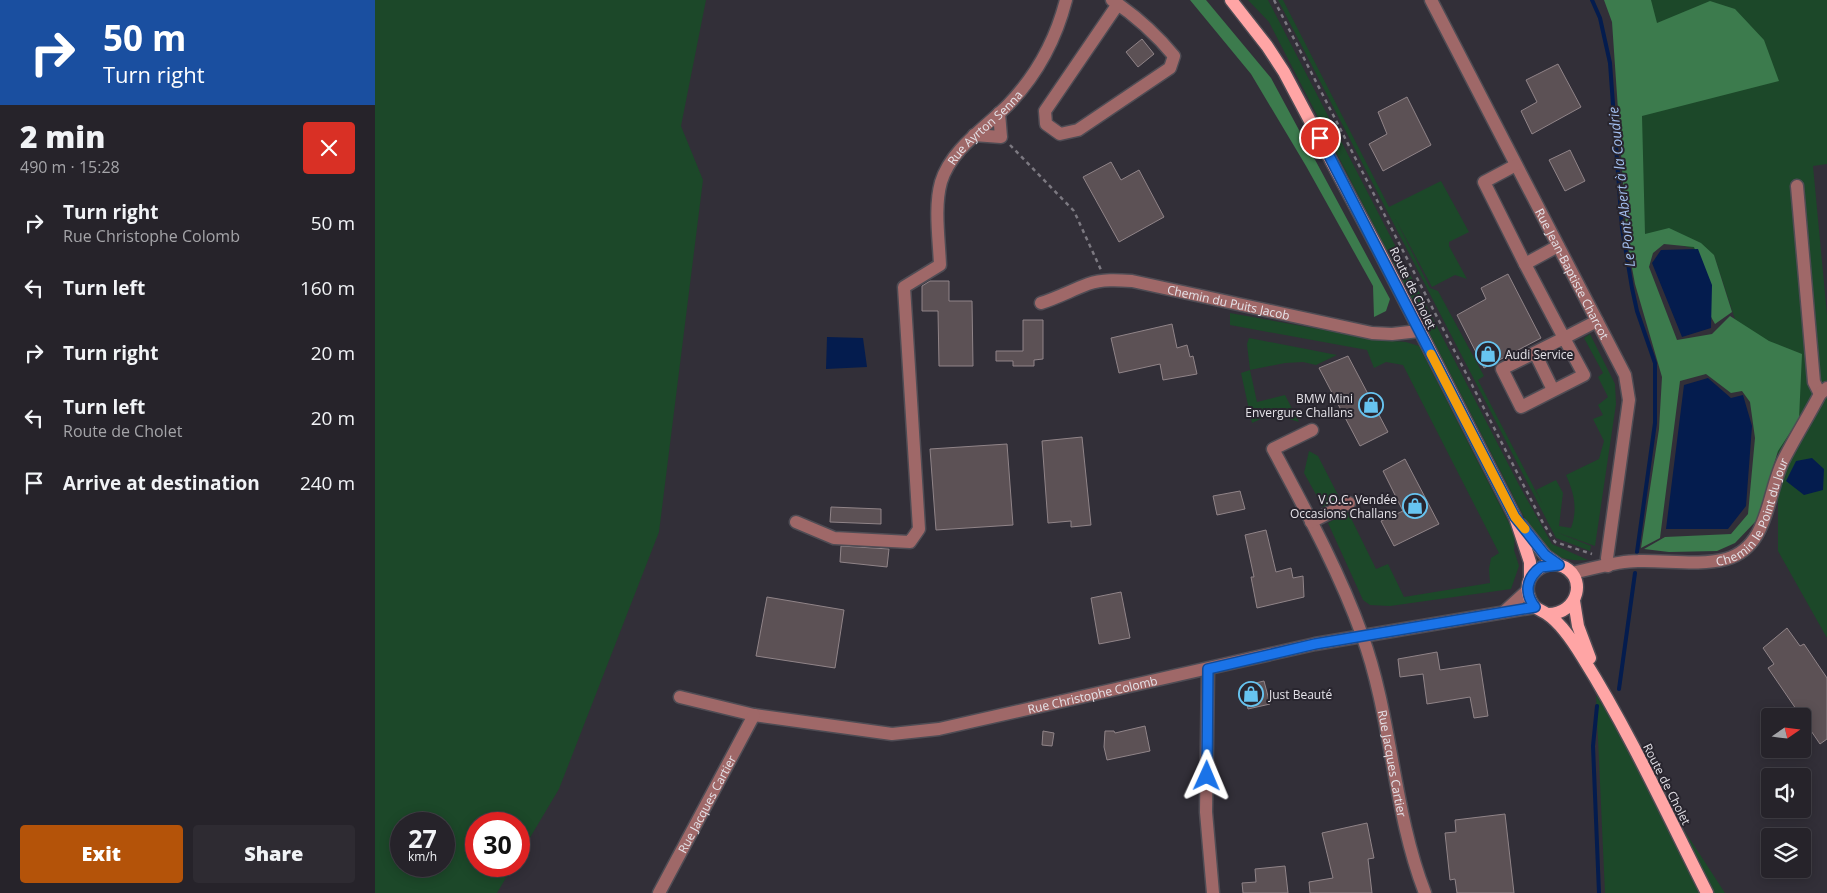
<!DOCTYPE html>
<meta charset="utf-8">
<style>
body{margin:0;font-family:"Open Sans",sans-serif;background:#2e2b32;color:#f1f3f6;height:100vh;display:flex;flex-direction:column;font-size:19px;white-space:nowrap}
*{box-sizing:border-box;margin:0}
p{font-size:16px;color:#a4a4a8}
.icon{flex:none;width:28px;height:28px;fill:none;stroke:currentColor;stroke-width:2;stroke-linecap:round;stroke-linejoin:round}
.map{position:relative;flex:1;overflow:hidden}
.details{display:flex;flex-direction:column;background:#26232a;width:375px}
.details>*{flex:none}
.banner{background:#1a4fa0;color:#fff;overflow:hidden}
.needle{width:32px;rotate:76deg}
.tools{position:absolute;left:1386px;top:708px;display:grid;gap:10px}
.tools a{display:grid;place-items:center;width:50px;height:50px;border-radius:5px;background:#26232a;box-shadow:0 2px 12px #0003,0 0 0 1px #424047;font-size:25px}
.speed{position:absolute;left:15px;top:812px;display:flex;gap:10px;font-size:25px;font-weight:700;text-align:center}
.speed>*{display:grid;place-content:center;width:65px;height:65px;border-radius:50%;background:#26232a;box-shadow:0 2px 12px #0003,0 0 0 1px #424047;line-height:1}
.speed small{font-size:12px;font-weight:400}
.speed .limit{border:8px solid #d22;background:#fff;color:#111}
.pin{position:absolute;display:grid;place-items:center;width:42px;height:42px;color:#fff;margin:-21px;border:2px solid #fff;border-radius:50%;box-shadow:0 1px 5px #0007}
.me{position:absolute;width:55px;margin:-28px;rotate:1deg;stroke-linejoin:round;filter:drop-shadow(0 0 4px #0008)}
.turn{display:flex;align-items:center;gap:18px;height:105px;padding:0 20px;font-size:22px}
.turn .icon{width:65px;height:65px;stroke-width:2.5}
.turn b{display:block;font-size:35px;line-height:42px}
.round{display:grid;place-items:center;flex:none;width:52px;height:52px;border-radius:5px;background:#2e2b32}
.headline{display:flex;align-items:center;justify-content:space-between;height:85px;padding:0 20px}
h1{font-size:30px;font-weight:800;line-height:38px}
.cta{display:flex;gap:10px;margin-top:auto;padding:10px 20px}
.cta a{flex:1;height:58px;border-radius:5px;background:#b45309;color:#fff;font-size:20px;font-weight:800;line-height:58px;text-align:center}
.cta a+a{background:#2e2b32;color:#f1f3f6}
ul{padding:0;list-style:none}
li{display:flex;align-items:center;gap:15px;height:65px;padding:0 20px}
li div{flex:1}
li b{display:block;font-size:19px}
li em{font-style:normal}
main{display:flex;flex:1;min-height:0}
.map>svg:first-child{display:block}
.green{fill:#1c4829;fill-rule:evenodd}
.forest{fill:#3c7b4d}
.water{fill:#041c4e}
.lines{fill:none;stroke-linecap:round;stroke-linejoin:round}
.stream{stroke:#041c4e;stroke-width:4}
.building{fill:#5c5155;stroke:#908488}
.minor-casing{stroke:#4f4c54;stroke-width:15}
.major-casing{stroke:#4f4c54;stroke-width:15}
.path{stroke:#7c7981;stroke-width:2.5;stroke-dasharray:4 4;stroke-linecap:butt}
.minor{stroke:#9f6868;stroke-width:12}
.major{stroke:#ffa5a5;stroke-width:12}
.route-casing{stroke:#114b97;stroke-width:12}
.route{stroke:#1a73e8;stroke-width:9}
.slow{stroke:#f59e0b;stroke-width:9}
.labels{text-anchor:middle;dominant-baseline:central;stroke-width:4;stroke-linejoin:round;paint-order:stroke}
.street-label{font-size:12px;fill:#e5e3e9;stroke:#28252e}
.poi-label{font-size:12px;fill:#e5e3e9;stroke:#28252e;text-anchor:start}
.water-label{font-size:14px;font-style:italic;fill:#a3bff0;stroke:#28252e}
</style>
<main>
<section class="details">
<div class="banner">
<div class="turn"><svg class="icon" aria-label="right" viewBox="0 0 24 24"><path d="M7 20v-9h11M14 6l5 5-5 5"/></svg><div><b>50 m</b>Turn right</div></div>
</div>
<div class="headline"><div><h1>2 min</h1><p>490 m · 15:28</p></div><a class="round" style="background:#d93025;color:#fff"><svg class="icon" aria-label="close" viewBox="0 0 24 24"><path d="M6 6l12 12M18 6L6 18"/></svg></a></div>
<ul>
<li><svg class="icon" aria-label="right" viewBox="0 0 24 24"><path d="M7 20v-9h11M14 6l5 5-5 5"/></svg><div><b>Turn right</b><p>Rue Christophe Colomb</p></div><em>50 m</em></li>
<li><svg class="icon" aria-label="left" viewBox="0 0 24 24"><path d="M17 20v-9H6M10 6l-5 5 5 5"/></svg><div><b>Turn left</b></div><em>160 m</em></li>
<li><svg class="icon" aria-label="right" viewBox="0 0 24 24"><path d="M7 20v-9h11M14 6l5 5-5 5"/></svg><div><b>Turn right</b></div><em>20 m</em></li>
<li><svg class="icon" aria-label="left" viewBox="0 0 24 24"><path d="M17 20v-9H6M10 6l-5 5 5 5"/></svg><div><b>Turn left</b><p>Route de Cholet</p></div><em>20 m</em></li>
<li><svg class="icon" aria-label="arrive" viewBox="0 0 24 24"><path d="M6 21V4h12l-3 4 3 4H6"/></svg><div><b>Arrive at destination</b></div><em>240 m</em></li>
</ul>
<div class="cta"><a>Exit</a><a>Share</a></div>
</section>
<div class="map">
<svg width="1452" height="893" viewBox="0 0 1452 893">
<rect width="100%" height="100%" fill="#322f38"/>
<path class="green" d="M 0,0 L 331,0 L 306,126 L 328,180 L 284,532 L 184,789 L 144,856 L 144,824 L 101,824 L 101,866 L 138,866 L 122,893 L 0,893 ZM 26,824 L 69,824 L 69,866 L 26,866 Z
M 873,0 L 893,0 L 1144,485 L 1177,544 L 1213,560 C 1202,561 1188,560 1179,554 C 1157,540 1140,498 1128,476 L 894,22 Z
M 903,0 L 908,0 L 1014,207 L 1066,181 L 1094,232 L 1074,242 L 1074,246 L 1092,279 L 1080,275 L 1057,287 L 1020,218 L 1055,288 L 1063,291 L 1109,376 L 1103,380 L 1167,503 L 1161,490 L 1181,480 L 1188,493 L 1184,526 L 1196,528 C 1203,509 1199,493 1191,475 L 1224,459 L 1229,441 L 1218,419 L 1228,415 L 1223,405 L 1233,397 L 1223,377 L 1228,373 L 1209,338 L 1215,334 L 1240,384 L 1241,404 L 1220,546 L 1181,532 L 1216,546 L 1215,551 L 1181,538 Z
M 1255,0 L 1452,0 L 1452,164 L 1438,166 L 1452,315 L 1452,638 L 1403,551 L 1403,451 L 1339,255 L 1270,234 L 1257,116 L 1273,32 Z
M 855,313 L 1005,340 L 1031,342 L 1044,346 L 1140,535 L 1139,550 L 1144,566 L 1136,589 L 1015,606 L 995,605 L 988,600 L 953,523 L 973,512 L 1001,569 L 1013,564 L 1029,597 L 1115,583 L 1114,569 L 1116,558 L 1124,553 L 1028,365 L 1011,362 L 999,368 L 992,350 L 855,325 Z
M 874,338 L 962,355 L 941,365 L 928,362 L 910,363 L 875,370 L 882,402 L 910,395 L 924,422 L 897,414 L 877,423 L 866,373 L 875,370 L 872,344 Z
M 934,451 L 943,456 L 965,499 L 948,507 L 929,473 Z
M 1221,695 L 1350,893 L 1230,893 Z"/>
<path class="forest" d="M 815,0 L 831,0 L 896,78 L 1015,299 L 1011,311 L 999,317 L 998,286 L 931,166 L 876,74 Z
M 1229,0 L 1276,0 L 1282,23 L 1335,1 L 1360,9 L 1389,40 L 1404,81 L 1267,116 L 1270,234 L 1294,228 L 1326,243 L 1339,255 L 1357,312 L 1340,324 L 1335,315 L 1330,277 L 1319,247 L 1289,244 L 1278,253 L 1274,267 L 1302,340 L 1337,334 L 1355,316 L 1394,341 L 1427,354 L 1424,419 L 1403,451 L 1382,520 L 1360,543 L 1342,551 L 1294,552 L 1269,549 L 1290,537 L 1356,534 L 1373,514 L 1380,438 L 1375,402 L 1367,391 L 1356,393 L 1331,374 L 1305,381 L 1285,538 L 1266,548 L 1284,429 L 1287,377 L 1260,284 L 1252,241 L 1237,22 Z"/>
<path class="water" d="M 1323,249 L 1337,285 L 1336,328 L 1307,337 L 1277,263 L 1286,250 Z
M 452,337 L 488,338 L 492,367 L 451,369 Z
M 1333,378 L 1356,398 L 1368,395 L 1377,426 L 1371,506 L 1353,529 L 1291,529 L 1309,385 Z
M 1437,458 L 1449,469 L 1448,490 L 1429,495 L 1411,481 L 1421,461 Z"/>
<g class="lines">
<path class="stream" d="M 1217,0 L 1225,18 L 1235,63 L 1247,228 L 1257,288 L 1262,311 L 1280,363 L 1280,423 L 1262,552
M 1244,689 L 1260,573
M 1222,706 L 1218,746 L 1224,893"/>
</g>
<path class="building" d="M 767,39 L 779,54 L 763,67 L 751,52 Z
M 1183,64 L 1206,107 L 1157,134 L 1146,111 L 1162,102 L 1151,80 Z
M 1032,97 L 1056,145 L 1008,171 L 994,144 L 1012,134 L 1003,112 Z
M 1195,150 L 1210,181 L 1190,191 L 1174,160 Z
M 736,162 L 746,180 L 764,170 L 789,217 L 744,242 L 708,177 Z
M 1133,274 L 1166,338 L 1109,368 L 1082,315 L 1111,299 L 1106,288 Z
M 555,281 L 574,281 L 574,301 L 597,301 L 598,366 L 564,366 L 563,311 L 547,311 L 547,286 Z
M 648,320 L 668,320 L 668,359 L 659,360 L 659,366 L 638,366 L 638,361 L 621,361 L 621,351 L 648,351 Z
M 797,324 L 802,348 L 812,345 L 815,357 L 818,356 L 822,374 L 788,380 L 785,364 L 744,373 L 736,338 Z
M 973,356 L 1013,432 L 985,446 L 944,368 Z
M 707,437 L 716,525 L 696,527 L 696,521 L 673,523 L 667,441 Z
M 632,444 L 638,525 L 561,530 L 555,449 Z
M 1030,459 L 1064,524 L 1019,546 L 1006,521 L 1028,511 L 1008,471 Z
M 865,491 L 870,509 L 842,515 L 838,496 Z
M 456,507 L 506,509 L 506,524 L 455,522 Z
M 891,530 L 901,572 L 916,568 L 918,578 L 928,576 L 929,597 L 882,608 L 876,577 L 879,577 L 870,535 Z
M 466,546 L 514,549 L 512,567 L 465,562 Z
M 746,592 L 755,638 L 724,644 L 716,598 Z
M 392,597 L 469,610 L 460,668 L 381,656 Z
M 1412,628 L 1425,646 L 1429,644 L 1452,678 L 1452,739 L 1445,744 L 1393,668 L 1399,664 L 1388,648 Z
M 1062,652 L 1065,670 L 1105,664 L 1113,716 L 1099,718 L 1095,697 L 1052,704 L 1048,674 L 1025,677 L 1023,659 Z
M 889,681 L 895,704 L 873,709 L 868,686 Z
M 770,726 L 775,751 L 732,760 L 729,747 L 730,731 L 739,731 L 740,733 Z
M 668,731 L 679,733 L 677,746 L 667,745 Z
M 1130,814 L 1139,893 L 1082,893 L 1080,879 L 1075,880 L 1070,833 L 1081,832 L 1080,820 Z
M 992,823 L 999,858 L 993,859 L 997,893 L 935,893 L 934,882 L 958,878 L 947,833 Z
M 910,866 L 913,893 L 868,893 L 867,883 L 881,882 L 880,869 Z"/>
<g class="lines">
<defs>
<g id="minor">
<path d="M 737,0 C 761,16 781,34 799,56 L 795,68 L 703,130 L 685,134 L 671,124 L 670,111 L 743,4"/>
<path id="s1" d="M 1056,0 L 1250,375 L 1254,400 L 1232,558 L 1233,566"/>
<path d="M 599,135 L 626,137 L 624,113"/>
<path d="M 1141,165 L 1109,182 L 1150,264"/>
<path d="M 1422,186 L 1439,382 L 1445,394"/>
<path d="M 1183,246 L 1150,264 L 1189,338 L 1127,369 L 1146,407 L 1209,375 L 1189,338 L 1222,321"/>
<path id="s2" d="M 666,303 C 682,298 697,290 713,284 C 727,279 743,280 757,281 L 997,333 L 1017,334 L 1044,331"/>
<path d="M 1160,353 L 1178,390"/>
<path id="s3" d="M 937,430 L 898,449 C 930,509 964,571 987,635 C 1017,716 1018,812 1050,893"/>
<path id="s4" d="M 421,522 L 459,538 L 535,542 L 544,529 L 529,287 L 565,265 C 564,239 559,207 566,182 C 576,149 610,128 633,105 C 661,76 681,39 691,0"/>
<path d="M 936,522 L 974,503"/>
<path id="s5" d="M 1196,573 C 1217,569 1241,561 1263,561 C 1291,560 1324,566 1351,559 C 1394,547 1392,494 1408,461 C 1419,439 1433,417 1445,394 L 1452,388"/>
<path d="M 1129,612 L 1152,591"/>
<path d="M 833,669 L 831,812 L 838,893"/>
<path id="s6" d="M 305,697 L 379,715 L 517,734 L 564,729 L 940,644 L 1160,607"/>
<path id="s7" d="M 284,893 L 379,715"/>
</g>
<path id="major" d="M 856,0 L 892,46 L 909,72 L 1003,249 L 1140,517 L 1155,562 L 1155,578
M 1146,525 L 1170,555 L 1184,565
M 1199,601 L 1203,626 L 1215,658
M 1172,614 C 1204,615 1214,574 1184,565 C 1168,561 1150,575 1153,593 C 1154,598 1156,602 1159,606 C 1163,610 1168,611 1172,614 C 1187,624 1199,643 1208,658 C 1255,733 1292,814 1332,893"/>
</defs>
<use href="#minor" class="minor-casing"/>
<use href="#major" class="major-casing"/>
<path class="path" d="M 899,0 L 1168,523 L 1180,542 L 1217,554
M 635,145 L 699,211 L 726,270"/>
<use href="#minor" class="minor"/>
<use href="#major" class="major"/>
</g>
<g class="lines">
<defs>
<path id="route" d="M 832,776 L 833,669 L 940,644 L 1160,607 C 1149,593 1151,578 1166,567 L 1184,565 L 1170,555 L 1140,517 L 945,138"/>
</defs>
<use href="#route" class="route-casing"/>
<use href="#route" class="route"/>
<path class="slow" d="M 1056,354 L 1140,517 L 1150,529"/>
</g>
<defs>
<symbol id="shop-ring" viewBox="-11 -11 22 22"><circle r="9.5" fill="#28252e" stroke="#67c4f0" stroke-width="1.5"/><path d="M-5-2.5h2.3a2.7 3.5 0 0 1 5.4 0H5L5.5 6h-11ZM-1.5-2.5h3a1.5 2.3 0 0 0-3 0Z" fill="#67c4f0"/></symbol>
</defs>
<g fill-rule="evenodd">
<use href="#shop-ring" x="1099" y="340" width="28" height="28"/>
<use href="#shop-ring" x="982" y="391" width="28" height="28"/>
<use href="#shop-ring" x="1026" y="492" width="28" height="28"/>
<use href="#shop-ring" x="862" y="680" width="28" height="28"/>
</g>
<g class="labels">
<g class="street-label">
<text stroke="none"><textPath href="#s4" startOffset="572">Rue Ayrton Senna</textPath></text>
<text stroke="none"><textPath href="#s1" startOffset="308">Rue Jean-Baptiste Charcot</textPath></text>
<text transform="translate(1038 288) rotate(64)">Route de Cholet</text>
<text stroke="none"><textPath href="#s2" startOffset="194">Chemin du Puits Jacob</textPath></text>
<text stroke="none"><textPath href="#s5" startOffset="212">Chemin le Point du Jour</textPath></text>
<text stroke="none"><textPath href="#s6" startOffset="420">Rue Christophe Colomb</textPath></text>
<text stroke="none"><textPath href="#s3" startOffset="382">Rue Jacques Cartier</textPath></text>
<text transform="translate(1292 784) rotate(63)">Route de Cholet</text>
<text stroke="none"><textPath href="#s7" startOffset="101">Rue Jacques Cartier</textPath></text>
</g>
<g class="poi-label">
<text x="1130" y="354">Audi Service</text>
<text x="978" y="398" text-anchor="end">BMW Mini<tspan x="978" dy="14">Envergure Challans</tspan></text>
<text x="1022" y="499" text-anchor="end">V.O.C. Vendée<tspan x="1022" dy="14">Occasions Challans</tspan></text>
<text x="894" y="694">Just Beauté</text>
</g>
<g class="water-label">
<text transform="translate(1246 187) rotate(-96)">Le Pont Abert à la Coudrie</text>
</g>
</g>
</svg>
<div class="tools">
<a><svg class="needle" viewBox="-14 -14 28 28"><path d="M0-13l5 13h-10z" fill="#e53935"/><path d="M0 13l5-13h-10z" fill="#a4a4a8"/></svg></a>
<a><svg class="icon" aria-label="sound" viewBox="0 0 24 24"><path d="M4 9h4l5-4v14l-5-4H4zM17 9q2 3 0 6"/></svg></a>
<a><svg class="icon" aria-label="layers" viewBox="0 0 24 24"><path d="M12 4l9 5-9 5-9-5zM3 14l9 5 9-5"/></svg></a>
</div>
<div class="speed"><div>27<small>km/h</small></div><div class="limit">30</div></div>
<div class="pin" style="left:945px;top:138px;background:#d93025"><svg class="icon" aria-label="arrive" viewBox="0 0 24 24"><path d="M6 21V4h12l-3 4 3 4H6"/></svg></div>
<svg class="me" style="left:832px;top:776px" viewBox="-20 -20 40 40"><path d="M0-17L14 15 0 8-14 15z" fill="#1a73e8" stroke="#fff" stroke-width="4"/></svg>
</div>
</main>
